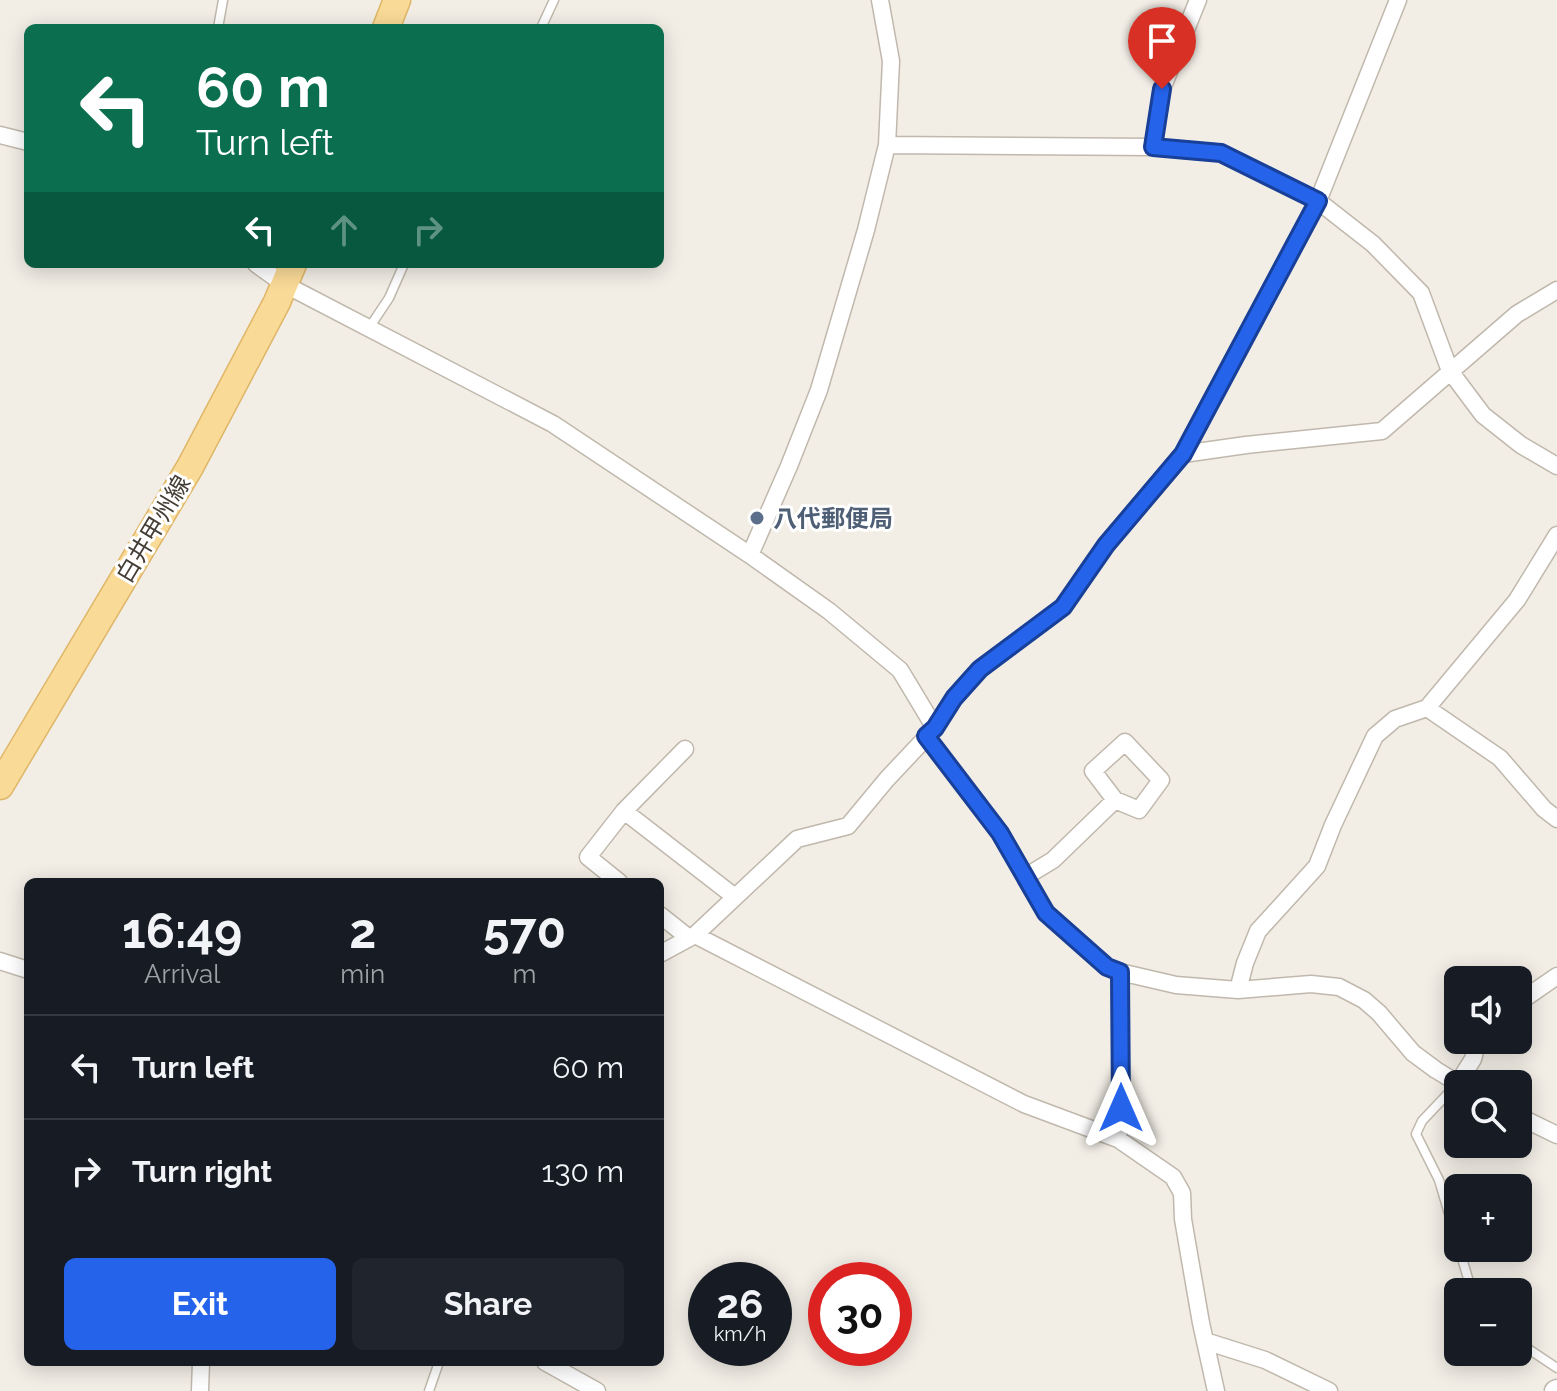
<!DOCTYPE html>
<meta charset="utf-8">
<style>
body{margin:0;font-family:Raleway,"Noto Sans JP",sans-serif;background:#20242c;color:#f1f3f6;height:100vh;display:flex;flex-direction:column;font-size:30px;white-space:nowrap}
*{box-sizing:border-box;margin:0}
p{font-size:26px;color:#9ea1a6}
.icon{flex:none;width:44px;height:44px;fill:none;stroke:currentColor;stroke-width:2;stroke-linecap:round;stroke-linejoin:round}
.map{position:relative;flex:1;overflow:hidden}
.details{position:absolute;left:24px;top:878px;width:640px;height:488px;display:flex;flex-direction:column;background:#171b24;border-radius:12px;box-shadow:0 4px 20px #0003}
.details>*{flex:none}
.guide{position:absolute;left:24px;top:24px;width:640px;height:244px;border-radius:12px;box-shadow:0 4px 20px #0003;background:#0b6e4f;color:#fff;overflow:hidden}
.controls{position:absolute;left:1444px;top:966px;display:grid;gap:16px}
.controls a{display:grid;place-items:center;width:88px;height:88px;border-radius:12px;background:#171b24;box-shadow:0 4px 20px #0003;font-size:40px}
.speed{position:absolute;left:688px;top:1262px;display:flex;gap:16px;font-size:40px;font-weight:700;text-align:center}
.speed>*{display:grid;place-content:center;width:104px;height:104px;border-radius:50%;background:#171b24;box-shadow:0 4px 20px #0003;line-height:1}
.speed small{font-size:20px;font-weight:400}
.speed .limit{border:12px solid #d22;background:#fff;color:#111}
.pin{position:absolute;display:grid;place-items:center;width:68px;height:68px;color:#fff;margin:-82px -34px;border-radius:50% 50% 50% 0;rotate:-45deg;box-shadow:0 0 8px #0007}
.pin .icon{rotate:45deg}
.me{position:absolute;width:88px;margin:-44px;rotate:0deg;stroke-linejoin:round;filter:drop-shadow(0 0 6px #0008)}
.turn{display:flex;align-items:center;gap:28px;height:168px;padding:0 40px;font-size:36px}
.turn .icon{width:104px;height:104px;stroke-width:2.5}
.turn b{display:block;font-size:56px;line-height:68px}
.lanes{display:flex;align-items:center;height:76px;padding:0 40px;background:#0003;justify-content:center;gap:40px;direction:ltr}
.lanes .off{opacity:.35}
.eta{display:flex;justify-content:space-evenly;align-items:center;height:136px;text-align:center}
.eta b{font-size:48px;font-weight:700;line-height:56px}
.button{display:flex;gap:16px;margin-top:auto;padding:16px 40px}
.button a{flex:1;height:92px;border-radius:12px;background:#2563eb;color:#fff;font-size:32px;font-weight:700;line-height:92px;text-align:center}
.button a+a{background:#20242c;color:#f1f3f6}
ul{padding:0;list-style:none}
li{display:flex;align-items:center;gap:24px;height:104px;padding:0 40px;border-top:2px solid #363941}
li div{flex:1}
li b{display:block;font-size:30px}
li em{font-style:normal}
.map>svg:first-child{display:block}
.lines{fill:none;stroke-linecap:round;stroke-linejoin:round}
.service-casing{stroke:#c0b8ac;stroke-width:11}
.minor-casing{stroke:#c0b8ac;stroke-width:19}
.tertiary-casing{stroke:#c0b8ac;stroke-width:23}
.primary-casing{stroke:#dfb667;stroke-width:29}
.service{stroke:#fff;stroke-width:8}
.minor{stroke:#fff;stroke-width:16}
.tertiary{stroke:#fff;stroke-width:20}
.primary{stroke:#fada97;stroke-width:26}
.route-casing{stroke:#184099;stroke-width:20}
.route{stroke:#2563eb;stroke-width:14}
.service-dot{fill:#5c6f8a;stroke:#fff;stroke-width:3}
.labels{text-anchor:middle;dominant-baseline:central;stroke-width:6;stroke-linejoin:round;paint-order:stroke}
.service-label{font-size:24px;font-weight:bold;fill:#4e5e75;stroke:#fff;text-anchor:start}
.street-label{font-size:24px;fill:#453e36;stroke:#fff}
</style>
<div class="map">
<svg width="1557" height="1391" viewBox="0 0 1557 1391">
<rect width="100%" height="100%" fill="#f2eee6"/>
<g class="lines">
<defs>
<path id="service" d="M 218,28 L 223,0
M 541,28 L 554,0
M 369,328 L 389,298 L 404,264
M 1458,1244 L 1439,1180 L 1416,1134 L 1422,1121 L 1458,1083
M 1459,1248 L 1472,1292
M 1518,1342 L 1557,1368
M 429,1391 L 439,1362"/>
<path id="minor" d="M 0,135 L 28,142
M 887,145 L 1153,147 L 1221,153 L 1318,201 L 1373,244 L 1421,293 L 1450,371 L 1483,415 L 1521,445 L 1557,466
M 1153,147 L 1162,89 L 1198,0
M 256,264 L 284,284 L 553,424 L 750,555 L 829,611 L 900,670 L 935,728
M 1183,454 L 1246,445 L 1382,431 L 1517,314 L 1557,290
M 750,555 L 789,466 L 819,390 L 866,230 L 887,145 L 891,61 L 880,0
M 1427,708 L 1500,758 L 1544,809 L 1557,819
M 926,736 L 1000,833 L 1046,913 L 1107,967 L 1120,972 L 1176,985 L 1238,990 L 1311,984 L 1339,987 L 1364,1000 L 1379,1013 L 1413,1053 L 1436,1070 L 1459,1084
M 624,811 L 735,897
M 1025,877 L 1053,860 L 1115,800 L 1139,810 L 1161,780 L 1125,742 L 1093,771 L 1115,800
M 619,882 L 588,857 L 624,811 L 685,749
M 660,915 L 689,938
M 695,935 L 1024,1104 L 1118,1139 L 1173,1177 L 1182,1193 L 1183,1219 L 1189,1254 L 1201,1323 L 1216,1391
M 660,954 L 695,935 L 797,839 L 848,826 L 887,779 L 935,728 L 954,698 L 980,669 L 1063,607 L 1106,545 L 1183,454 L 1318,201 L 1398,0
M 0,961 L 28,970
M 1238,990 L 1245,963 L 1258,931 L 1317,866 L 1333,825 L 1375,736 L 1395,719 L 1427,708 L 1517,600 L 1557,535
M 1518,1003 L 1557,976
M 1458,1083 L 1473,1059 L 1478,1040
M 1518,1116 L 1557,1135
M 1118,1139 L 1121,1108 L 1120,972
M 1205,1341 L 1265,1360 L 1329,1391
M 545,1362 L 597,1391
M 200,1391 L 201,1362"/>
<path id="tertiary" d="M 1555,1391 L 1557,1390"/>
<path id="primary" d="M 386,28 L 397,0
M 0,786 L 190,467 L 277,302 L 293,264"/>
</defs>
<use href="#service" class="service-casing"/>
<use href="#minor" class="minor-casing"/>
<use href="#tertiary" class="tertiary-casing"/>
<use href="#primary" class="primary-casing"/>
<use href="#service" class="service"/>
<use href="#minor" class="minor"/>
<use href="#tertiary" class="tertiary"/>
<use href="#primary" class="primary"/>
</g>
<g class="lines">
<defs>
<path id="route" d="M 1121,1108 L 1120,972 L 1107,967 L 1046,913 L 1000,833 L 926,736 L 935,728 L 954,698 L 980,669 L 1063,607 L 1106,545 L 1183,454 L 1318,201 L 1221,153 L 1153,147 L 1162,89"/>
</defs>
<use href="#route" class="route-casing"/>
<use href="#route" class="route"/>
</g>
<circle class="service-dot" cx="757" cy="518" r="8"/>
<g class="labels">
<g class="service-label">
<text x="773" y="518">八代郵便局</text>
</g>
<g class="street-label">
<text transform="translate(153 529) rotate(-59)">白井甲州線</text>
</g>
</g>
</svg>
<div class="controls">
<a><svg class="icon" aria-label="sound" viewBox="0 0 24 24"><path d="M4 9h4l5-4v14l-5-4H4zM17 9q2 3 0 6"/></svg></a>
<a><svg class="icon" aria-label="search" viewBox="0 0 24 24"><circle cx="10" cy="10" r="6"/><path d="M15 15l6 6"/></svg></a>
<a>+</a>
<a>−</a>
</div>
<div class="speed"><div>26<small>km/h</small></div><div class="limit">30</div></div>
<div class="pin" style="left:1162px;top:89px;background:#d93025"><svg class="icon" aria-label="arrive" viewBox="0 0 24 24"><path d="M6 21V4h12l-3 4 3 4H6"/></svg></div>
<svg class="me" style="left:1121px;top:1108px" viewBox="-20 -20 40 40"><path d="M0-17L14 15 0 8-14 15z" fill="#2563eb" stroke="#fff" stroke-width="4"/></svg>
<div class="guide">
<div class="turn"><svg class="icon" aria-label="left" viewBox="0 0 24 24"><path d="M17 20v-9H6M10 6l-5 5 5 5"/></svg><div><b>60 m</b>Turn left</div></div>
<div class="lanes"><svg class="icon" aria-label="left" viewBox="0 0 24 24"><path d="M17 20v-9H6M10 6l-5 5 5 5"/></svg><svg class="icon off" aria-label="ahead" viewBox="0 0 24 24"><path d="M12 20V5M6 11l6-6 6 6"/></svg><svg class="icon off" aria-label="right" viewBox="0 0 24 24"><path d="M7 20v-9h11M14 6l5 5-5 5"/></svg></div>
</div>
<section class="details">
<div class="eta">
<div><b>16:49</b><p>Arrival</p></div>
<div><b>2</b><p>min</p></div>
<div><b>570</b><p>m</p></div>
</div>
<ul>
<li><svg class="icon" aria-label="left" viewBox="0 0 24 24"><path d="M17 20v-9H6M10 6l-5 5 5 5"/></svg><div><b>Turn left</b></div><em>60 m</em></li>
<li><svg class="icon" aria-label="right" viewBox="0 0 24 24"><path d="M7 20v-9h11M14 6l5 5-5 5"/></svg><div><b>Turn right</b></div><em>130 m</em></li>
</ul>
<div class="button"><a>Exit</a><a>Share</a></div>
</section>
</div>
